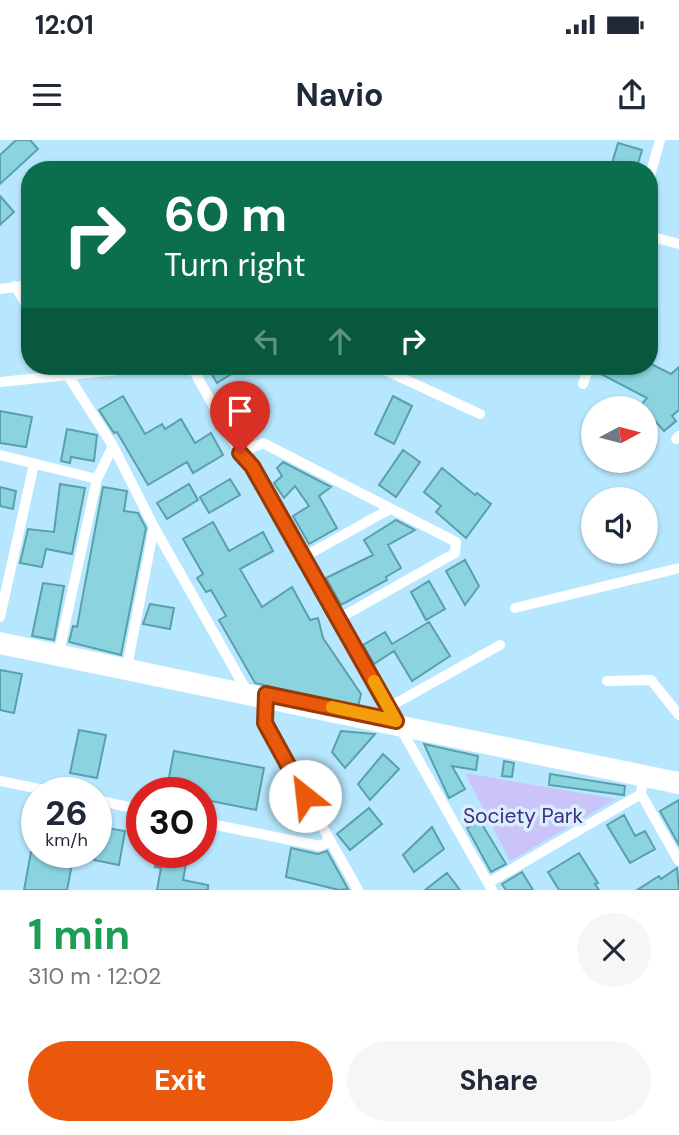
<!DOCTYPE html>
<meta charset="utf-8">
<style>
body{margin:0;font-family:"DM Sans",sans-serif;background:#f6f6f7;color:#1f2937;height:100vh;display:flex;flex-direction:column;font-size:26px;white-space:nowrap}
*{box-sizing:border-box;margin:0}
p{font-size:23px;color:#747a83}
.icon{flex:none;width:38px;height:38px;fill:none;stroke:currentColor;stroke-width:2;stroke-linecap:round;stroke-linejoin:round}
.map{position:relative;height:750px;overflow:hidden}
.panel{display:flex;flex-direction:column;background:#fff;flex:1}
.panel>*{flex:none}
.banner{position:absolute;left:21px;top:21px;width:637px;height:214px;border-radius:28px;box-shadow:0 2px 5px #0004;background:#0b6e4f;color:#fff;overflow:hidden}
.needle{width:46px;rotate:83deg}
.fabs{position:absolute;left:581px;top:256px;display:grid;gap:14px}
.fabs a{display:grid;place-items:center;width:77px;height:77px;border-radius:50%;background:#fff;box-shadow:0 2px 5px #0004;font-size:35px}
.speed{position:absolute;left:21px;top:637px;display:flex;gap:14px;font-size:35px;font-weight:700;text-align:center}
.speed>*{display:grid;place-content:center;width:91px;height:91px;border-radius:50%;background:#fff;box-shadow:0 2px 5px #0004;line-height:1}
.speed small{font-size:18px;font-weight:400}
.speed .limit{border:10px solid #d22;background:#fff;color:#111}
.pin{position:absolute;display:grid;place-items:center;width:60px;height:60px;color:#fff;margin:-72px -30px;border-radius:50% 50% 50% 0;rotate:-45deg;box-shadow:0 0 7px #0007}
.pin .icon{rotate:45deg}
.me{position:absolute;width:77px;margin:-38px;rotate:331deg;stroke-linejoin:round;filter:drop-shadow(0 0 5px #0008)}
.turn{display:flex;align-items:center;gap:24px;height:147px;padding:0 28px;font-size:32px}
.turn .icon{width:91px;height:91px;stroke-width:2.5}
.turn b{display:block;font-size:49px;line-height:60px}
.lanes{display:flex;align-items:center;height:66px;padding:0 28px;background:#0003;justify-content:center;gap:35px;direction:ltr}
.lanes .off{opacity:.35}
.round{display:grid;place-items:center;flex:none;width:74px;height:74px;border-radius:37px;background:#f6f6f7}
.summary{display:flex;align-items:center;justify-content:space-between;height:119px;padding:0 28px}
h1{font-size:42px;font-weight:700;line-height:52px;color:#1e9e55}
.action{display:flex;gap:14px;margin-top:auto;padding:14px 28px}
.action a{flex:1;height:80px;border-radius:42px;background:#ea580c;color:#fff;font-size:28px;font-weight:700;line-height:80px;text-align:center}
.action a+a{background:#f6f6f7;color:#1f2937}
.status{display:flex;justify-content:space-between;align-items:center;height:49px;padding:0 35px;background:#fff;direction:ltr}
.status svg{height:19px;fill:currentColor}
header{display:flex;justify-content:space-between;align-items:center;height:91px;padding:0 28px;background:#fff;font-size:32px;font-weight:700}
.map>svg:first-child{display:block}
.green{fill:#cac4f9}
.building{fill:#8bd3df;stroke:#59a0ac;stroke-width:2}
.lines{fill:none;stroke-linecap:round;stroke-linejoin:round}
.minor{stroke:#fff;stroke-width:10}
.tertiary{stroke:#fff;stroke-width:12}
.route-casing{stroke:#983908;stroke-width:18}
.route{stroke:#ea580c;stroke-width:12}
.slow{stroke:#f59e0b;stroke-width:12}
.labels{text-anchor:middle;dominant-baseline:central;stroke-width:7;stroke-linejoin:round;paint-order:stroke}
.park-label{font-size:21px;fill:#432d84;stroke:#d9f0fc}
</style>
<div class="status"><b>12:01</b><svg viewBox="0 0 49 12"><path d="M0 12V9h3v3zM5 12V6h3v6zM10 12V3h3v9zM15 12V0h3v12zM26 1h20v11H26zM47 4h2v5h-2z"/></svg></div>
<header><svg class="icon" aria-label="menu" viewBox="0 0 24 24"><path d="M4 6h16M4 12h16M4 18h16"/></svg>Navio<svg class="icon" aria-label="share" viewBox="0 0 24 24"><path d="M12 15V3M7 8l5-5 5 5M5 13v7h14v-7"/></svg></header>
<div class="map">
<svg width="679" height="750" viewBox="0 0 679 750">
<rect width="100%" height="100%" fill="#b7e7fe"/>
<path class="green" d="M 465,633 L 616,659 L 510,721 Z"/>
<path class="building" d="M 16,0 L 30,0 L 38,9 L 0,44 L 0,15 Z
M 618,3 L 642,10 L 636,30 L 610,30 Z
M 0,56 L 14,72 L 0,85 Z
M 649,223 L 671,234 L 679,227 L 679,270 L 672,276 L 676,281 L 664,291 L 641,265 L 647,258 L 601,234 L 605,226 L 649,226 Z
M 207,226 L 244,226 L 217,243 Z
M 123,256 L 145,294 L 162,284 L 165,289 L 181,279 L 195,303 L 211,293 L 223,315 L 193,333 L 187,322 L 148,345 L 117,292 L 114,293 L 99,270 Z
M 393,256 L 412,266 L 394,304 L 375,294 Z
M 0,271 L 32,277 L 26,307 L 0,303 Z
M 67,289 L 97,295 L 94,321 L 71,317 L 70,323 L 61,321 Z
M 403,310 L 420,322 L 396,357 L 379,345 Z
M 283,322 L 331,347 L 319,356 L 337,388 L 309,404 L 293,376 L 309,366 L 295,346 L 284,358 L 274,343 L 282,336 L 277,328 Z
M 442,328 L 475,355 L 477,353 L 491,364 L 466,398 L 436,372 L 441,366 L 424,352 Z
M 230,339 L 240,355 L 209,373 L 200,357 Z
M 60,344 L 85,348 L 72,414 L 46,409 L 42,427 L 20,423 L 28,389 L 54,392 Z
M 189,344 L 198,360 L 167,379 L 157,363 Z
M 0,347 L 16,351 L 13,369 L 0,366 Z
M 103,347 L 127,351 L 124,371 L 138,373 L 146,388 L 121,515 L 69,502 L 73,486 L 77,487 Z
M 396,380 L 415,390 L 388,405 L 401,428 L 386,437 L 387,440 L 341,465 L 326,438 L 373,415 L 364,400 Z
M 213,382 L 229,411 L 263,392 L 273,411 L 240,429 L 262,467 L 292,447 L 310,480 L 318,478 L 323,498 L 361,554 L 358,567 L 255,543 L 219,480 L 226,476 L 211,450 L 206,452 L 197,438 L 203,434 L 183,399 Z
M 465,420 L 479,446 L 465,465 L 446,431 Z
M 429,441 L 445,469 L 426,480 L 411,452 Z
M 43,443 L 64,446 L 54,500 L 32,496 Z
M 150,464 L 174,468 L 170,489 L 143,484 Z
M 429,482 L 450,516 L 412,541 L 394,511 L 374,524 L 363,505 L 385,492 L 392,504 Z
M 0,530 L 22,534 L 14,573 L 0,570 Z
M 79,590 L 106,595 L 97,638 L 70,633 Z
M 341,591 L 375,594 L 345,628 L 332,612 Z
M 424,604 L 478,616 L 476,630 L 452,626 L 465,649 L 449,658 Z
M 174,611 L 264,628 L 256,670 L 201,659 L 201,653 L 166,653 Z
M 383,614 L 399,629 L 370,660 L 358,644 Z
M 504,621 L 514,623 L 512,637 L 502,636 Z
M 550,634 L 625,646 L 624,655 L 549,645 Z
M 679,660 L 679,705 L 660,671 Z
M 369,668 L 382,684 L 350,710 L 337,694 Z
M 624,675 L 635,696 L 645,691 L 655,709 L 630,723 L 607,685 Z
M 480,681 L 506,724 L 491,732 L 467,688 Z
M 100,687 L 125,691 L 119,725 L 94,720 Z
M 432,687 L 444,709 L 414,732 L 403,715 Z
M 291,708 L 318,714 L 327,711 L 348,749 L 339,750 L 286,737 Z
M 31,712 L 52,712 L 51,720 L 72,724 L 67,750 L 24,750 Z
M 158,712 L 188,712 L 183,740 L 208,745 L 208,750 L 157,750 L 161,728 L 155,727 Z
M 579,713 L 598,743 L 595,744 L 599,750 L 559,750 L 548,732 Z
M 677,728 L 679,750 L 637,750 L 659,736 L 661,739 Z
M 522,732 L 533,750 L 506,750 L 502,744 Z
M 447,733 L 460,750 L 425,750 Z"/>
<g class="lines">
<path class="minor" d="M 649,39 L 660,0
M 649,96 L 679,104
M 15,146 L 30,171
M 0,149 L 30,145
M 62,226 L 113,306 L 154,387 L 245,548 L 244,556
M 191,226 L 240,313 L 252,326 L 492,750
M 376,226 L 480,274
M 0,242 L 158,226
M 583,244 L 589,226
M 676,299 L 679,296
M 240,313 L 263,303 L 456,402 L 455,413 L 338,479
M 0,315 L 97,339
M 302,418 L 390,369
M 515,468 L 679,428
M 0,477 L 34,324
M 58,516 L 97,339 L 113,306
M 126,532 L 154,387
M 607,541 L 651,540 L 679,575
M 266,557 L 264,576 L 267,588 L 358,750
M 389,567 L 500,505
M 0,641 L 59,653
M 642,647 L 641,654 L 679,721
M 96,660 L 142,670
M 201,682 L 320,706 L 330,701
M 488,743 L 641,654"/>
<path class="tertiary" d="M 0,498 L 281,557
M 0,508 L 679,648
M 387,579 L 679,638"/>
</g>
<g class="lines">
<defs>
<path id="route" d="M 240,313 L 252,326 L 396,581 L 266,554 L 265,583 L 305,656"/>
</defs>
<use href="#route" class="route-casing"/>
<use href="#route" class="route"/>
<path class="slow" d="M 332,567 L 396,581 L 374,541"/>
</g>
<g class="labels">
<g class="park-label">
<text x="523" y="676">Society Park</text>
</g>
</g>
</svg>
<div class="fabs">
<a><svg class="needle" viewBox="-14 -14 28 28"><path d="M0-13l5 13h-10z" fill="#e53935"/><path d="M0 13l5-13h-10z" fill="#747a83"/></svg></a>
<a><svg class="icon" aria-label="sound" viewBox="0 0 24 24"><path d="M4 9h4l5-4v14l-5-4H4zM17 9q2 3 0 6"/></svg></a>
</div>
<div class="speed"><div>26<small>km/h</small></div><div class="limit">30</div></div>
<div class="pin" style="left:240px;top:313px;background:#d93025"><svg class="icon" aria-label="arrive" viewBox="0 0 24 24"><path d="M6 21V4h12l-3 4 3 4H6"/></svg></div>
<svg class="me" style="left:305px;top:656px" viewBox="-20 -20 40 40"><circle r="19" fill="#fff"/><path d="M0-13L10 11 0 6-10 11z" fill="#ea580c"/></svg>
<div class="banner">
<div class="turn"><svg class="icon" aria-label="right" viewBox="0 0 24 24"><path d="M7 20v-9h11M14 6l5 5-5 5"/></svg><div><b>60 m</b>Turn right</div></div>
<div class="lanes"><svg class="icon off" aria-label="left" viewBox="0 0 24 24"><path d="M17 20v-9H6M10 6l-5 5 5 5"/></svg><svg class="icon off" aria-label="ahead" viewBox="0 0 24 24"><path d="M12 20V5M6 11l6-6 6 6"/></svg><svg class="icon" aria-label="right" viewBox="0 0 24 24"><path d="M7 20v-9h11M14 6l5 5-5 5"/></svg></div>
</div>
</div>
<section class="panel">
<div class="summary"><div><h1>1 min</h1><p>310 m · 12:02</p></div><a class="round"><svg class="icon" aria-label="close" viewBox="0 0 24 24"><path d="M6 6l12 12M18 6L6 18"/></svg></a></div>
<div class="action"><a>Exit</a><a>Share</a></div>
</section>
